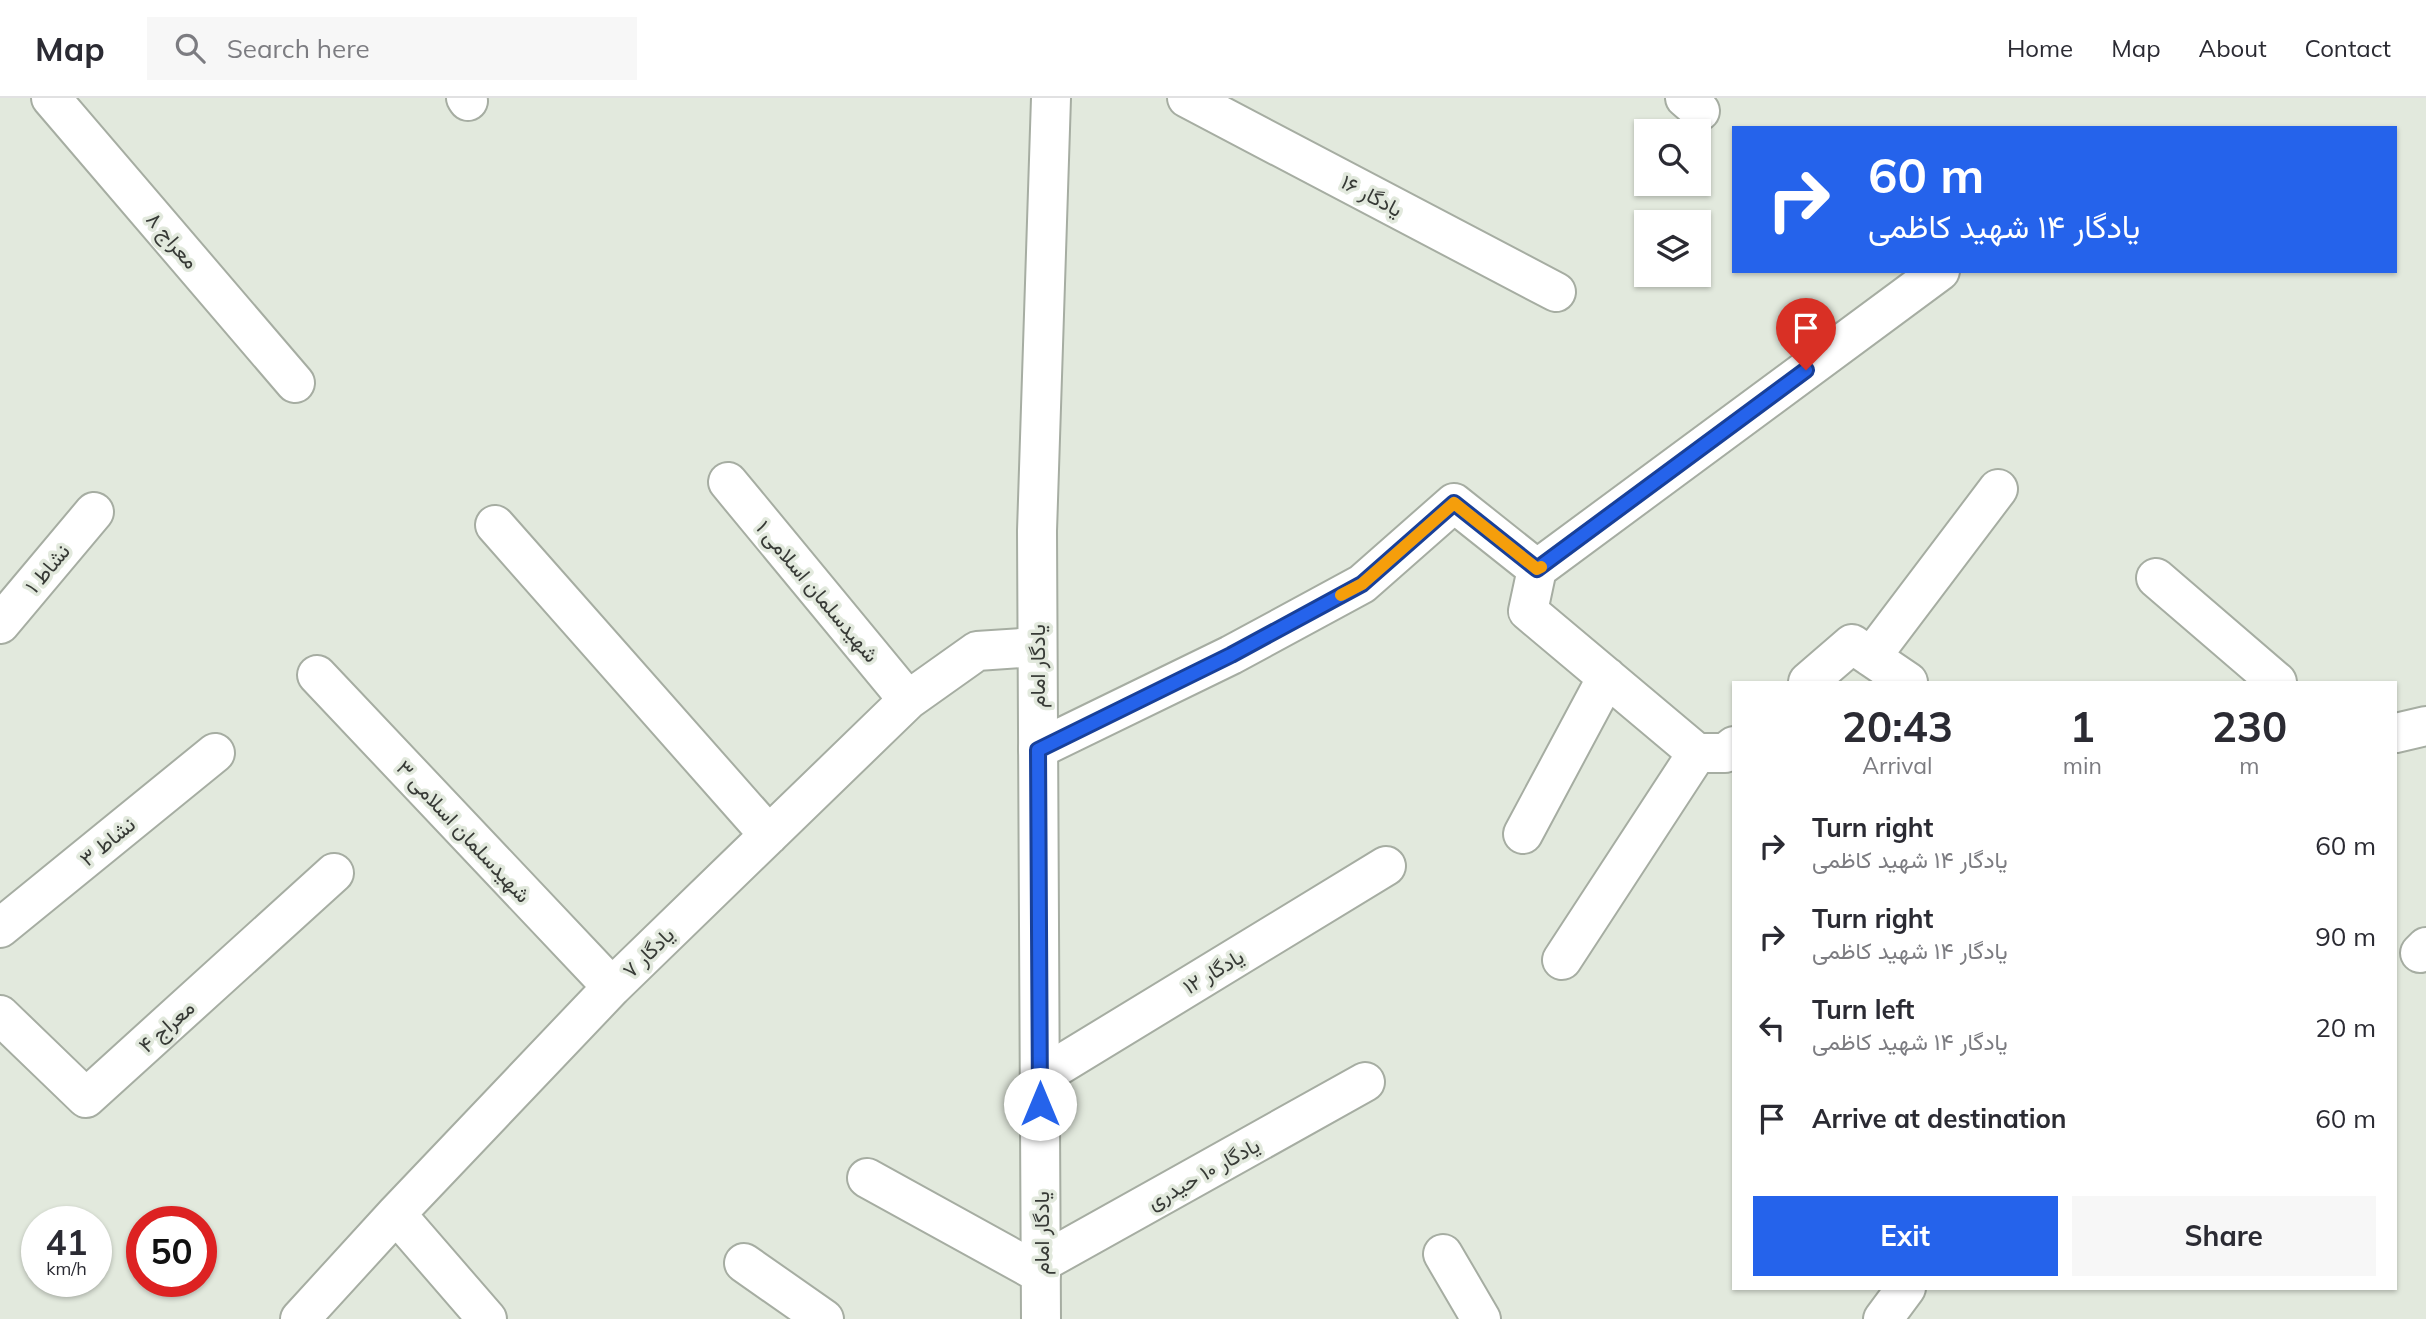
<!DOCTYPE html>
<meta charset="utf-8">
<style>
body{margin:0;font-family:Mulish,Vazirmatn,sans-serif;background:#f7f7f7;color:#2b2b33;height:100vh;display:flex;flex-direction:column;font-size:26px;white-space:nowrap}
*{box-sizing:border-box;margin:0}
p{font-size:23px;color:#7c7c81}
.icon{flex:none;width:38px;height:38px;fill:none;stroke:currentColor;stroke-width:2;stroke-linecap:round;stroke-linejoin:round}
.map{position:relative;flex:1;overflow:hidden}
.panel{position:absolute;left:1732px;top:583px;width:665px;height:609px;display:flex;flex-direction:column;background:#fff;border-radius:0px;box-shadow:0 2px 5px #0004}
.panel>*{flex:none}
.top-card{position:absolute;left:1732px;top:28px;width:665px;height:147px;border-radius:0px;box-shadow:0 2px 5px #0004;background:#2563eb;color:#fff;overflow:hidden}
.buttons{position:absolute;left:1634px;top:21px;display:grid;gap:14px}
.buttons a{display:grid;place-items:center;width:77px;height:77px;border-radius:0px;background:#fff;box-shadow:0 2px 5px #0004;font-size:35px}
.speed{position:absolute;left:21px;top:1108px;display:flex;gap:14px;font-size:35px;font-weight:700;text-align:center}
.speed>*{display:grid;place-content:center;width:91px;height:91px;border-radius:50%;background:#fff;box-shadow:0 2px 5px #0004;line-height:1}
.speed small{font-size:18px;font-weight:400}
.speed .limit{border:10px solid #d22;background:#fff;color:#111}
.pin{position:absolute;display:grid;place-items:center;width:60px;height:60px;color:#fff;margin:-72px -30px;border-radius:50% 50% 50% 0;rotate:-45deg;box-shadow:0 0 7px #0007}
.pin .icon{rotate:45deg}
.me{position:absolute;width:77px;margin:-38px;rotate:0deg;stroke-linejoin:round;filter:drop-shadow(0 0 5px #0008)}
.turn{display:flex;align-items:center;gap:24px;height:147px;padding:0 21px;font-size:32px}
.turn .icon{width:91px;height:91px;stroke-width:2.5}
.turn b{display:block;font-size:49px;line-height:60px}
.eta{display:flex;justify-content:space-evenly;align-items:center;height:119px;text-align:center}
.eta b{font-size:42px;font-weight:700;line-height:49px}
.primary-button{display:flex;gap:14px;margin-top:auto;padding:14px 21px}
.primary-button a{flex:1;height:80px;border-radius:0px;background:#2563eb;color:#fff;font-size:28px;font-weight:700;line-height:80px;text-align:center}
.primary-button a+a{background:#f7f7f7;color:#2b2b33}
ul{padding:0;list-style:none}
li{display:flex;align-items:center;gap:21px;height:91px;padding:0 21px}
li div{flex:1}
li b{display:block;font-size:26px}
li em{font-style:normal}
header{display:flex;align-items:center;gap:42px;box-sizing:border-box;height:98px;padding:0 35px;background:#fff;border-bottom:2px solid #e1e1e2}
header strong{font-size:33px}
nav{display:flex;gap:38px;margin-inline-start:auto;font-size:24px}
.search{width:490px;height:63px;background:#f7f7f7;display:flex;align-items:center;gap:18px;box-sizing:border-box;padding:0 24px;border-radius:0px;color:#7c7c81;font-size:26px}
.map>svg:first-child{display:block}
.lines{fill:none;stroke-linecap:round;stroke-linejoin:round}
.street-casing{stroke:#a6ada2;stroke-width:42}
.secondary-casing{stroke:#a6ada2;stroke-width:42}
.street{stroke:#fff;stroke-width:38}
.secondary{stroke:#fff;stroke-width:38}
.route-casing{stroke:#184099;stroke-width:18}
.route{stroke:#2563eb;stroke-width:12}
.slow{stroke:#f59e0b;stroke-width:12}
.labels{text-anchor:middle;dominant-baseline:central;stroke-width:7;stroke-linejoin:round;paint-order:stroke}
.street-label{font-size:21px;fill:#373a36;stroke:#e2e9dd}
</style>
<header>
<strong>Map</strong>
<div class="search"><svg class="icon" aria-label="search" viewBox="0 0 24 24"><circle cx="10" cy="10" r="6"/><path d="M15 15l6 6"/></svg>Search here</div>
<nav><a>Home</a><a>Map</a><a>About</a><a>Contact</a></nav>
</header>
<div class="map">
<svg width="2426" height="1221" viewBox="0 0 2426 1221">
<rect width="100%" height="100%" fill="#e2e9dd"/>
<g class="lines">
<defs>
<path id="street" d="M 51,0 L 295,285
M 466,0 L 468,3
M 1187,0 L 1556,194
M 1685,0 L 1700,13
M 728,384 L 908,602
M 495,427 L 769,737
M 1537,471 L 1528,513 L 1697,655
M 2156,480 L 2277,584
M 0,526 L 94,414
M 1871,559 L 1998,391
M 317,577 L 612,889
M 1808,584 L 1852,546 L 1908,584
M 2396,635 L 2426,628
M 1038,651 L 1231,557 L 1362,486 L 1454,405 L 1537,471 L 1940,173
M 1523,736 L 1607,579
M 0,830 L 215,655
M 2420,855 L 2426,849
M 1562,862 L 1697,655 L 1725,655 L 1734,648
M 0,917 L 86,1000 L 334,775
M 1040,979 L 1386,768
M 867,1080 L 1041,1176
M 396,1116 L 487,1221
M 1443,1156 L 1481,1221
M 744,1165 L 824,1221
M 1041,1165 L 1365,984
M 300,1221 L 396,1116 L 612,889 L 908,602 L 977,553 L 1037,549
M 1883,1221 L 1906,1190"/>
<path id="secondary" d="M 1041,1221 L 1037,433 L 1051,0"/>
</defs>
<use href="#street" class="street-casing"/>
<use href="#secondary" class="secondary-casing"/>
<use href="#street" class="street"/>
<use href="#secondary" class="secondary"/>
</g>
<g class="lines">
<defs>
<path id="route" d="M 1040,1006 L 1038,652 L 1231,557 L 1362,486 L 1454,405 L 1537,471 L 1806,272"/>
</defs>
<use href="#route" class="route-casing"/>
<use href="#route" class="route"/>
<path class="slow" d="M 1341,497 L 1362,486 L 1454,405 L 1537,471 L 1541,469"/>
</g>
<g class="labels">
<g class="street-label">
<text transform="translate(1372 97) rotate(28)">یادگار ۱۶</text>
<text transform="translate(173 142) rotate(49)">معراج ۸</text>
<text transform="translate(47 470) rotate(-50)">نشاط ۱</text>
<text transform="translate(818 493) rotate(50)">شهیدسلمان اسلامی ۱</text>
<text transform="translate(1037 568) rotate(-90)">یادگار امام</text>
<text transform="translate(464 733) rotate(47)">شهیدسلمان اسلامی ۳</text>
<text transform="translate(107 743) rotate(-39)">نشاط ۳</text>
<text transform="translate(648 854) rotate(-44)">یادگار ۷</text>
<text transform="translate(1213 873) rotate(-31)">یادگار ۱۲</text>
<text transform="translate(166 928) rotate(-42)">معراج ۴</text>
<text transform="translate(1203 1075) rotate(-29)">یادگار ۱۰ حیدری</text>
<text transform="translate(1041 1135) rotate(-90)">یادگار امام</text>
</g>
</g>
</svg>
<div class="buttons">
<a><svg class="icon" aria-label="search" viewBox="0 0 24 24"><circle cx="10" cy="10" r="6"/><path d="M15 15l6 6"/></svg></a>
<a><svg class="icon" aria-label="layers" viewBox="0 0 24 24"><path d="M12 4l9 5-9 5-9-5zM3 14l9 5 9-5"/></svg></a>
</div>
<div class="speed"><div>41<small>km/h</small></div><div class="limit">50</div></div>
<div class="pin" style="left:1806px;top:272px;background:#d93025"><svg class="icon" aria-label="arrive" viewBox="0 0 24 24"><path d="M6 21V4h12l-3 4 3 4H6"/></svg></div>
<svg class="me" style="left:1040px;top:1006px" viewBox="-20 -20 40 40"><circle r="19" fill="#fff"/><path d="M0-13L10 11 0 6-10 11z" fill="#2563eb"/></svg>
<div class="top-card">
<div class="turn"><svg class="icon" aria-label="right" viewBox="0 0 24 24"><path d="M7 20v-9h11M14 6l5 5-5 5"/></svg><div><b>60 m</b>یادگار ۱۴ شهید کاظمی</div></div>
</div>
<section class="panel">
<div class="eta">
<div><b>20:43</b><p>Arrival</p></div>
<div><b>1</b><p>min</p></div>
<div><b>230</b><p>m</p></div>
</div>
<ul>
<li><svg class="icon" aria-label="right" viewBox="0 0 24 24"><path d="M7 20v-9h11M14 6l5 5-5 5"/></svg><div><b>Turn right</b><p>یادگار ۱۴ شهید کاظمی</p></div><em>60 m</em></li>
<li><svg class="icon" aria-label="right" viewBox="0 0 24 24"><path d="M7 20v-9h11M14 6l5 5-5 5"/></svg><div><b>Turn right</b><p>یادگار ۱۴ شهید کاظمی</p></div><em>90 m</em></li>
<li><svg class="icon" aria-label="left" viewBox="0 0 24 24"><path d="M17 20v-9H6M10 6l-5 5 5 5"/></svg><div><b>Turn left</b><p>یادگار ۱۴ شهید کاظمی</p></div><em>20 m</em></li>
<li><svg class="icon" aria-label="arrive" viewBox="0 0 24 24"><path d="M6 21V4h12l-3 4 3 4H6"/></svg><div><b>Arrive at destination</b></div><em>60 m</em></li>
</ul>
<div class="primary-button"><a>Exit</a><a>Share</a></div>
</section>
</div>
